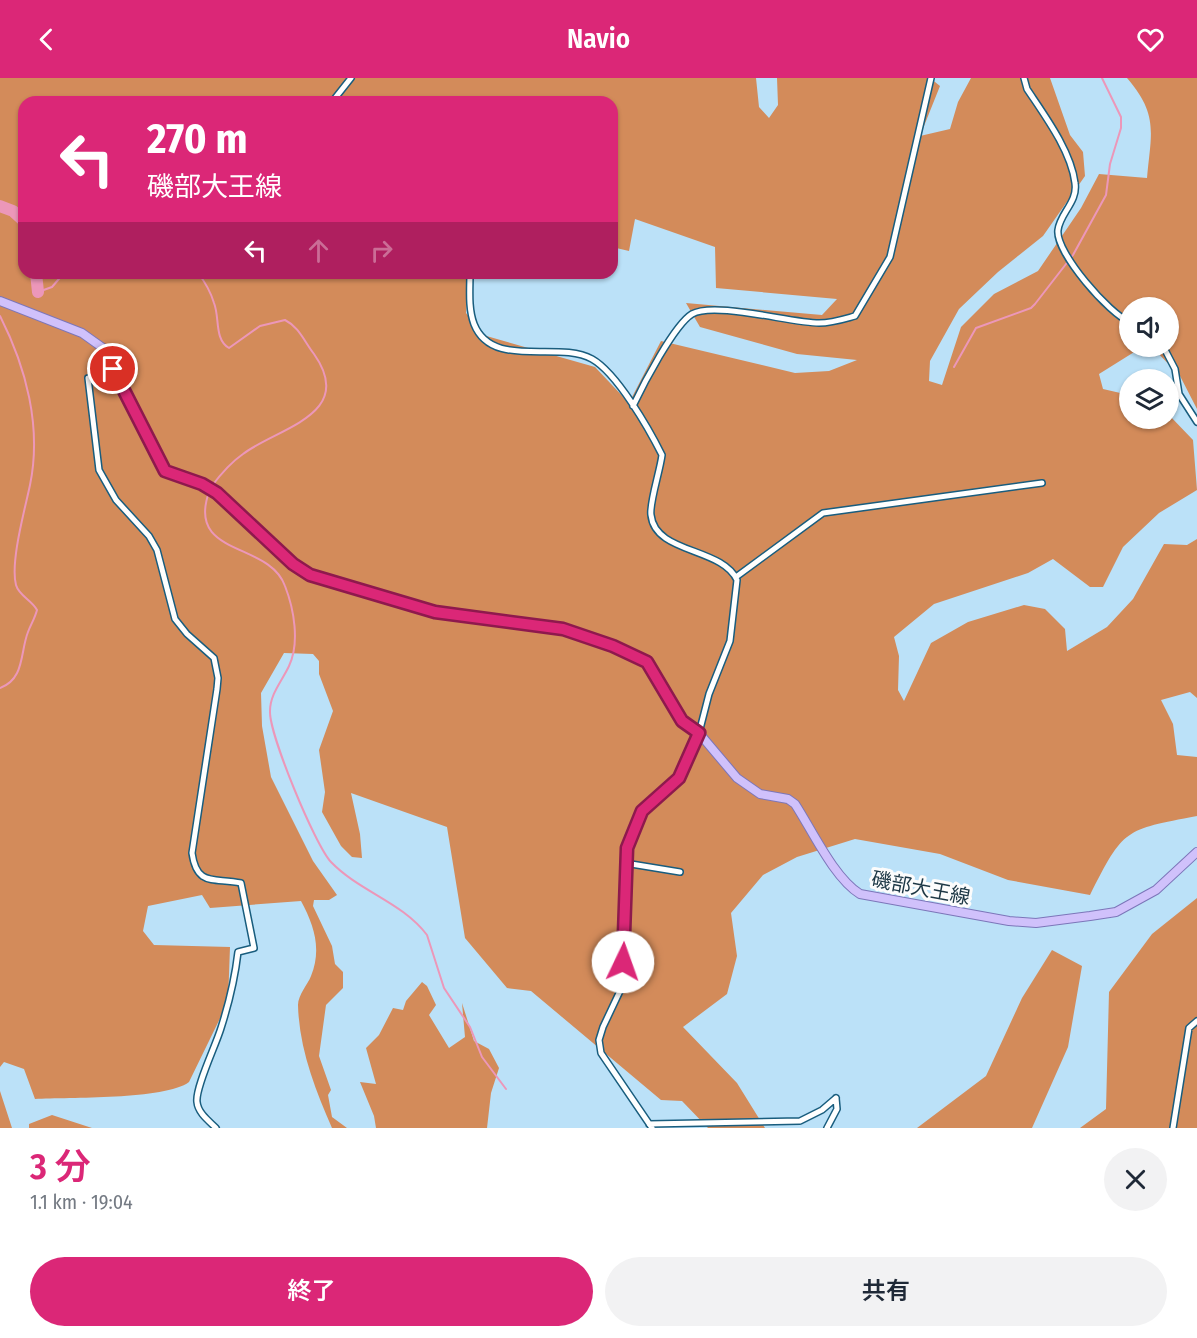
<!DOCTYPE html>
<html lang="ja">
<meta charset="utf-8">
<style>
body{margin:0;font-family:"Fira Sans Condensed","Noto Sans JP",sans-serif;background:#f2f2f3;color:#1f2937;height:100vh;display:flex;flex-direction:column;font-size:22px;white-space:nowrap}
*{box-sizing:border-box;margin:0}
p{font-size:20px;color:#747a83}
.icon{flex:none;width:33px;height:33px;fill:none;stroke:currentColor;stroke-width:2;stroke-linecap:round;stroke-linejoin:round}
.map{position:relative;height:1050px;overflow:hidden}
.sheet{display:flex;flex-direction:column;background:#fff;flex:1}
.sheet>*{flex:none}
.top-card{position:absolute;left:18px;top:18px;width:600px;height:183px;border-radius:18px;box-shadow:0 2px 4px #0004;background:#db2777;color:#fff;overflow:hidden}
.tools{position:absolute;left:1119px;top:219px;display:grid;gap:12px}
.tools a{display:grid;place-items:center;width:60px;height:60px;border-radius:50%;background:#fff;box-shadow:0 2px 4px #0004;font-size:30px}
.pin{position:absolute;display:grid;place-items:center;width:51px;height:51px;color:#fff;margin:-26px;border:3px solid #fff;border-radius:50%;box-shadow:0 2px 6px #0007}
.me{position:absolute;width:66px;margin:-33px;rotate:3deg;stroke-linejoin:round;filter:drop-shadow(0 0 4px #0008)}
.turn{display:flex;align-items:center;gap:21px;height:126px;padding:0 30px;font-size:27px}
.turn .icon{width:78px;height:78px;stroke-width:2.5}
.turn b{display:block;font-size:42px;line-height:51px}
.lanes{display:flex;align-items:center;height:57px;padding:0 30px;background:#0003;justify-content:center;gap:30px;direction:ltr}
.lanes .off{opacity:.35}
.round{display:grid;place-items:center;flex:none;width:63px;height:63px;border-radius:32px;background:#f2f2f3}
.overview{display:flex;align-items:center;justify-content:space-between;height:102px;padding:0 30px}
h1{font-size:36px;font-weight:600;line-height:45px;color:#db2777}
.primary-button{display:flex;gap:12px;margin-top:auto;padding:12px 30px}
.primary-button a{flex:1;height:69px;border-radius:36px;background:#db2777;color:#fff;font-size:24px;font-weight:600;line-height:69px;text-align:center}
.primary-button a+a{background:#f2f2f3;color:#1f2937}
header{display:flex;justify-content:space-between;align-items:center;height:78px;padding:0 30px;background:#db2777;color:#fff;font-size:27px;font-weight:600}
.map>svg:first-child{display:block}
.forest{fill:#d38b5a;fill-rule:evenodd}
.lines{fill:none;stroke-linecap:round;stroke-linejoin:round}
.stream{stroke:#ec97b9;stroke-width:2}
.river{stroke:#ec97b9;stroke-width:12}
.minor-casing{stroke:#195d7e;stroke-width:8}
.primary-casing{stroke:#7c76b9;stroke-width:10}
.minor{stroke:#fff;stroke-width:5}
.primary{stroke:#d0c1fb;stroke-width:8}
.route-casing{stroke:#8e194d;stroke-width:15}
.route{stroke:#db2777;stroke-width:10}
.labels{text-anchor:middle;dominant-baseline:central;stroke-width:6;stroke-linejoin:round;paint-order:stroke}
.street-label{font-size:20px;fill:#1c3745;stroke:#fcfcfc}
</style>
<header><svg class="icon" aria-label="back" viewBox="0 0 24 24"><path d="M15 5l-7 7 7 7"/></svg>Navio<svg class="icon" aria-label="heart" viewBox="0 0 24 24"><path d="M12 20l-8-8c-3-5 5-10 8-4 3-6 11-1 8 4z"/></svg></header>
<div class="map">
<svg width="1197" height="1050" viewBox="0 0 1197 1050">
<rect width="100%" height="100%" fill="#bbe1f8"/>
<path class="forest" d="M 0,0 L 756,0 L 759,29 L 769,40 L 778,27 L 777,0 L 930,0 L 940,8 L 920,58 L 950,51 L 958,24 L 971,0 L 1050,0 L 1070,57 L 1083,74 L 1085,98 L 1043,158 L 998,194 L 959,231 L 930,283 L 929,303 L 942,307 L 961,249 L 994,216 L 1038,193 L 1081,130 L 1099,96 L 1147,100 C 1151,55 1159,37 1127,0 L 1197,0 L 1197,331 L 1180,298 L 1152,269 L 1168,268 L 1168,230 L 1130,230 L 1130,268 L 1150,269 L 1139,271 L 1099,296 L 1103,311 L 1129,317 L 1130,340 L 1168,340 L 1169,337 L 1193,362 L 1197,412 L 1159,435 L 1123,469 L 1103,509 L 1090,509 L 1053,481 L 1028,495 L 934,526 L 894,559 L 899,578 L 898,612 L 904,623 L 931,565 L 968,544 L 1024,527 L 1045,531 L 1065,551 L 1067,573 L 1107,549 L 1133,521 L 1164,466 L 1187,467 L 1197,461 L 1197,620 L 1190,614 L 1161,622 L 1173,646 L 1177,677 L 1197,679 L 1197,738 C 1124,752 1124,750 1090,817 L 1008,802 L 940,776 L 855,761 L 797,779 L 763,797 L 731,835 L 737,878 L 727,916 L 683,949 L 737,1005 L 765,1050 L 708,1050 L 682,1023 L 661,1022 L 531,913 L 507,910 L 465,860 L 447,749 L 351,715 L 360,756 L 362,780 L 352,779 L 341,768 L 322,734 L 325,714 L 319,672 L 333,633 L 319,596 L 319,583 L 313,576 L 284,575 L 261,615 L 262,648 L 271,699 L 313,783 L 337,817 L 329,822 L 314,822 L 313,828 L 332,868 L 335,886 L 343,894 L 343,910 L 326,927 L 319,978 L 331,1012 L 328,1017 L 332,1039 L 347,1050 L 332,1050 C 315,1011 299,970 298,927 C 298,917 308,906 311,898 C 322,871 314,847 301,823 L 210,830 L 202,817 L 148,828 L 143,853 L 154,867 L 230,869 L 228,924 L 189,1004 C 165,1022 68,1019 35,1021 L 24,991 L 4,984 L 0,989 ZM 24,24 L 612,24 L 612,169 L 629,173 L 635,141 L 715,169 L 716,210 L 837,221 L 822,237 L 686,225 L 700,249 L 797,276 L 857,282 L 829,293 L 795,295 L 661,263 L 629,325 L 595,289 L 483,257 L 466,235 L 469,195 L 24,195 Z
M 1197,820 L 1197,1050 L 1080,1050 L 1106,1031 L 1109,914 L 1152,856 Z
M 1052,872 L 1082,888 L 1068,969 L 1032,1050 L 917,1050 L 986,998 L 1022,920 Z
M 422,904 L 427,908 L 436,927 L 429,937 L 449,970 L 465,959 L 462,925 L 474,963 L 489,971 L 499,990 L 491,1015 L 487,1050 L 376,1050 L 374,1038 L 360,1004 L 376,1006 L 366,970 L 379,957 L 393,930 L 403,932 L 406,923 Z
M 0,1013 L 12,1050 L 0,1050 Z
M 52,1037 L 92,1050 L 29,1050 L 29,1046 Z"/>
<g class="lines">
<path class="stream" d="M 198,195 C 205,204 211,215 214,225 C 220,240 214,261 229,270 L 260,248 L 285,242 C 299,249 304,263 314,276 C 357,337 277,350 243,376 C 230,385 220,397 211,409
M 38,214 L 52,209 L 64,195
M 0,238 C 26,289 42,349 30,407 C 25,431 10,484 16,507 C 19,518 32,522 37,532 C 35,540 31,546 28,554 C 20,574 25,601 0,610
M 954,289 L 976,250 L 1031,230 L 1035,226 L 1073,177 L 1106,117 L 1110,86 L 1121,50 L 1121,39 L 1102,0
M 209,414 C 186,479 269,463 285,508 C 294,531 300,565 289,588 C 282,603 270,616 270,633 C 269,656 315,767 331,784 C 360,814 402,824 427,857 L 444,910 L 470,949 L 482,979 L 506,1011"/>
<path class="river" d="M 0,128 L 13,133 L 24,143
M 36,195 L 38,214"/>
<defs>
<path id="minor" d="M 1024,0 L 1027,11 C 1045,38 1071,73 1075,105 C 1078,124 1060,135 1058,152 C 1055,174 1110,237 1130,244
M 332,24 L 351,0
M 470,195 C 470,211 468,230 474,246 C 492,292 558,262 592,281 C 617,295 649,351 662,377 C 660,393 649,426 651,437 C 655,476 722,469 737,502 L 730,563 L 709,616 L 699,655 L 679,700 L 642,733 L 627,770 L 620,913 L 603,949 L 599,962 L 601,975 L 652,1050
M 1163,268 L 1175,291 L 1179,316 L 1197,344
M 88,300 L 99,392 L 116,422 L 149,458 L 157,472 L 175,541 L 187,556 L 214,580 L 218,600 L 217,611 L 192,775 C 197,810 215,799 241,805 L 254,870 L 238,874 C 235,900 229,925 221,950 C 216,967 195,1010 197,1024 C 198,1035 209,1043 216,1050
M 633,328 C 643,307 674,247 692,236 C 714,223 791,245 819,245 C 832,245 844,241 855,238 L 890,179 L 931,0
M 736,499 L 823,435 L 1042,405
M 625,785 L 680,794
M 649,1046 L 800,1043 L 822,1032 L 836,1020
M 827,1050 L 837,1031 L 836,1020
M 1173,1050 L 1189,950 L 1197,943"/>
<path id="primary" d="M 0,223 L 82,255 L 103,270 L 165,393 L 202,406 L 217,415 L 293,486 L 310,497 L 435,534 L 563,551 L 613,568 L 647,584 L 683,643 L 699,655 L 737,700 L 760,716 L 788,721 L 795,726 C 812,752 834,800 860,816 L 1009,843 L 1036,845 L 1090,838 L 1116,834 L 1156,812 L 1197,774"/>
</defs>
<use href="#minor" class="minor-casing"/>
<use href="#primary" class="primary-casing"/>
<use href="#minor" class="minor"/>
<use href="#primary" class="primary"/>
</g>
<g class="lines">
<defs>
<path id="route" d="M 113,291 L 165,393 L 202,406 L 217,415 L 293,486 L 310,497 L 435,534 L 563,551 L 613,568 L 647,584 L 682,643 L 699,655 L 679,700 L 642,733 L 627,770 L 623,884"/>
</defs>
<use href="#route" class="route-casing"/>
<use href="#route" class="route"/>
</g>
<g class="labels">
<g class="street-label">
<text transform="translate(921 810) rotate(11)">磯部大王線</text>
</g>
</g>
</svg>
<div class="tools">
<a><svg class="icon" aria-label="sound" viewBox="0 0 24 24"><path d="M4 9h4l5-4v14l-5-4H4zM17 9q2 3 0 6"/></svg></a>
<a><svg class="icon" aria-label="layers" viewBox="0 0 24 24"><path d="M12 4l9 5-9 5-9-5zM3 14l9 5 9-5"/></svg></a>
</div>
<div class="pin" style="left:113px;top:291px;background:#d93025"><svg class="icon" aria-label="arrive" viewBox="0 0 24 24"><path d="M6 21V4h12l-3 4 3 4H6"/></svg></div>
<svg class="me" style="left:623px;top:884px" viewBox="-20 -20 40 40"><circle r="19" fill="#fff"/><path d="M0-13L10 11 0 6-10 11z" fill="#db2777"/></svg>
<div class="top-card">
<div class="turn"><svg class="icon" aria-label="left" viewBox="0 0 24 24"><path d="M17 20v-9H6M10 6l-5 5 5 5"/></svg><div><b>270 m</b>磯部大王線</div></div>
<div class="lanes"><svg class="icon" aria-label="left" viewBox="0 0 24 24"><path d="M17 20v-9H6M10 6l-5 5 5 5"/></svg><svg class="icon off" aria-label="ahead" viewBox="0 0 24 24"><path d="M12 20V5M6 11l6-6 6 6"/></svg><svg class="icon off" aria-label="right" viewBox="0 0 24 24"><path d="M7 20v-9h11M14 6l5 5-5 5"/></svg></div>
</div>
</div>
<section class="sheet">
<div class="overview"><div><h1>3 分</h1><p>1.1 km · 19:04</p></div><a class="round"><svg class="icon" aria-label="close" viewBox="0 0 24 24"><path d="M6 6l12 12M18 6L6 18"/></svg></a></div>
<div class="primary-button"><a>終了</a><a>共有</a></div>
</section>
